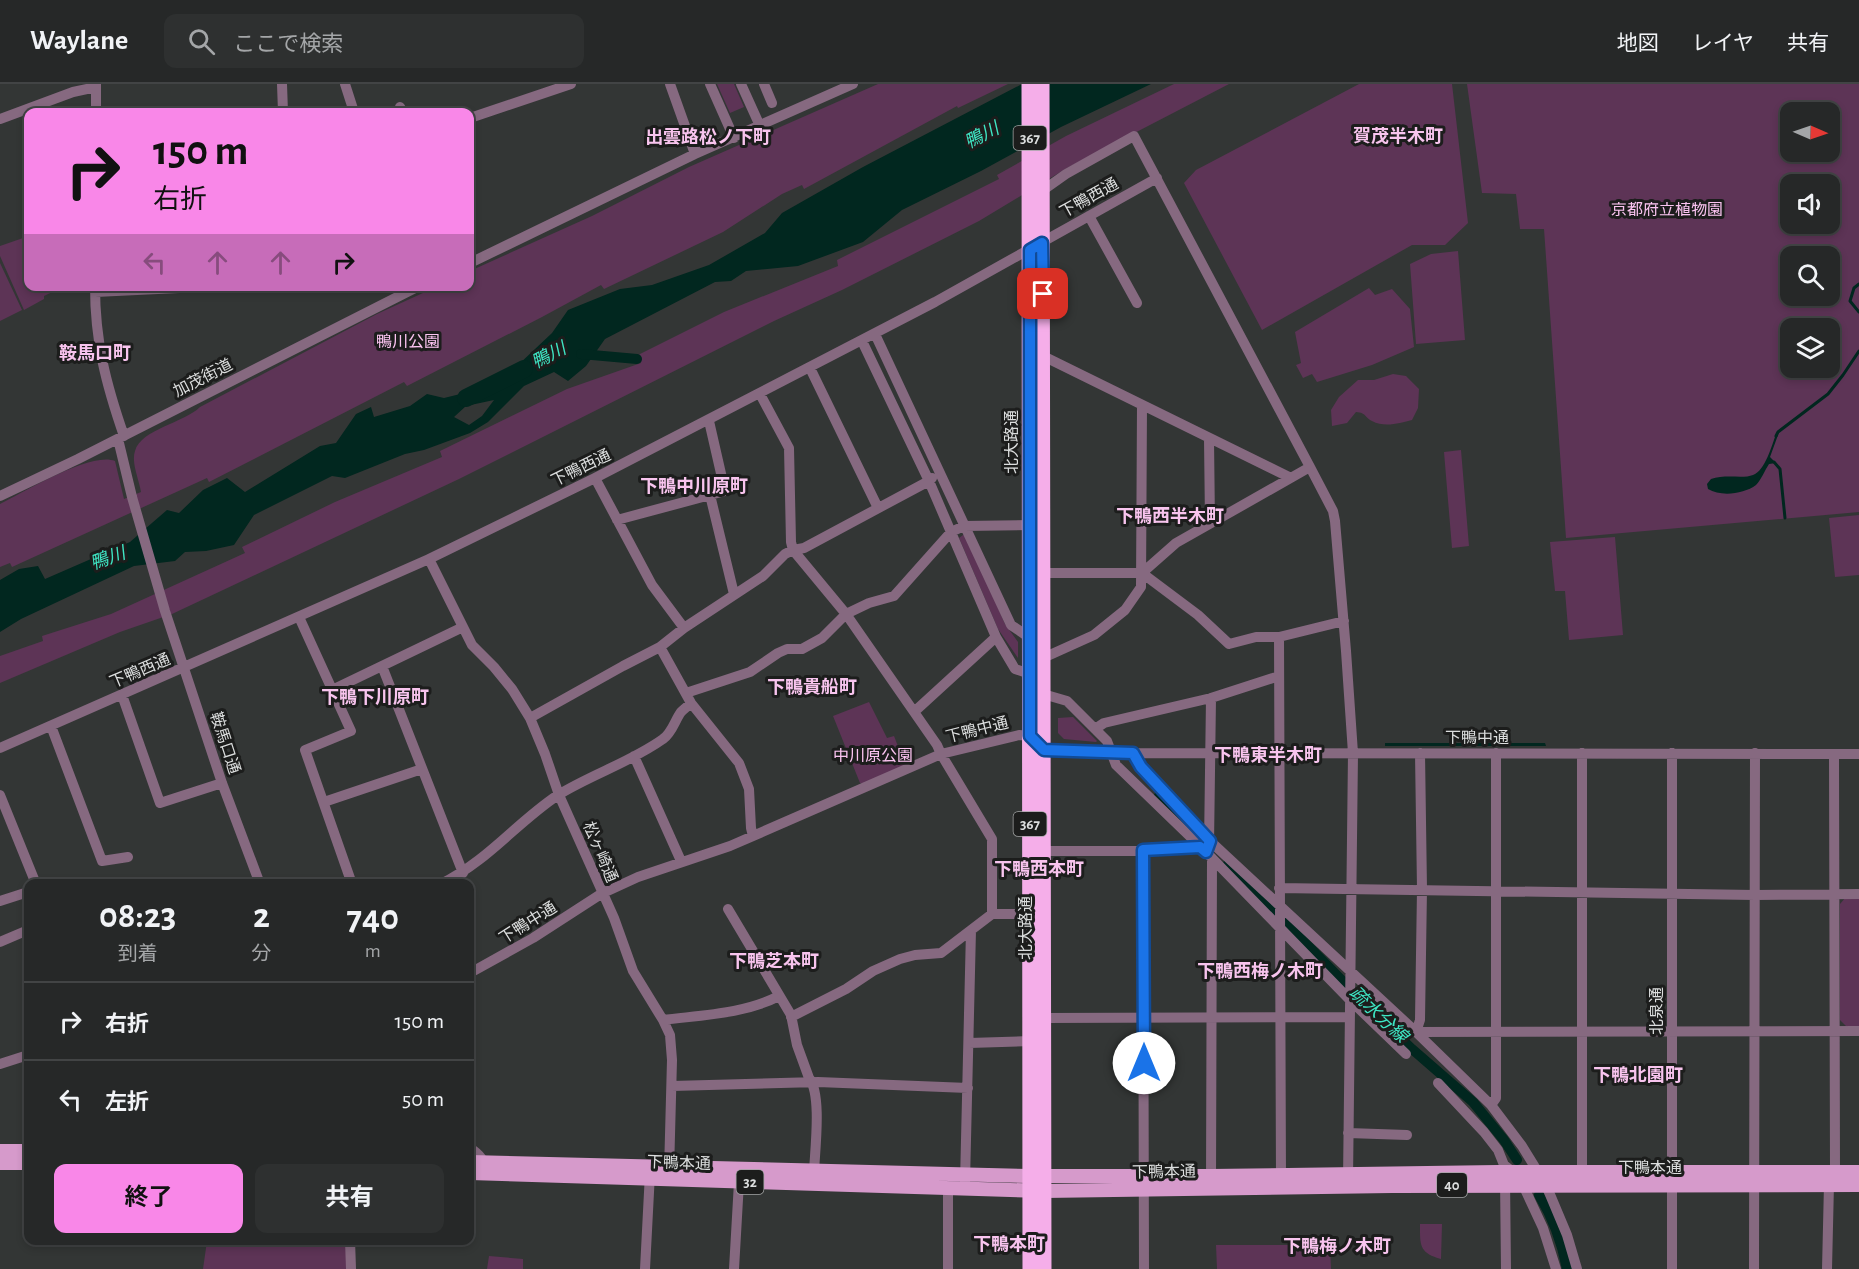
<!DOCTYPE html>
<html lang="ja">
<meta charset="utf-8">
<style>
body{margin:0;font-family:"Alegreya Sans","Noto Sans JP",sans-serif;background:#2e3030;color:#f1f3f6;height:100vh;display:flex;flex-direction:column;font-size:22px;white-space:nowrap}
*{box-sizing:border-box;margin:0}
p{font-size:20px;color:#a4a6a8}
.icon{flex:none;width:33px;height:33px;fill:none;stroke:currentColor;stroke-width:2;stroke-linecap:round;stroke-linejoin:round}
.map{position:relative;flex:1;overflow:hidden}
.sheet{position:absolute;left:24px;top:795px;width:450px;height:366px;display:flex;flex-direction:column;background:#262828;border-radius:12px;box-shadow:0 3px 9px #0003,0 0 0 2px #424445}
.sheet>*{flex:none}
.hud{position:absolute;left:24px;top:24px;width:450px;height:183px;border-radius:12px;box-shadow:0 3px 9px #0003,0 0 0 2px #424445;background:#f987e8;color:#111;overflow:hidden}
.needle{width:39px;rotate:92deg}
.fabs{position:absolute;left:1780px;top:18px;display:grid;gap:12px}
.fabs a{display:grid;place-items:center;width:60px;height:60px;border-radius:12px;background:#262828;box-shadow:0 3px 9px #0003,0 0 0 2px #424445;font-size:30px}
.pin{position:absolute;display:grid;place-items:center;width:51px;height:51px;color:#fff;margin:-26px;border-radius:12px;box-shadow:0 3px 9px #0006}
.me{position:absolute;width:66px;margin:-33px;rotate:0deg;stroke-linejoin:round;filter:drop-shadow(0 0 4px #0008)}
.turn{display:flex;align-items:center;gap:21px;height:126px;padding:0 30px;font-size:27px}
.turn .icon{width:78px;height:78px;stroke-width:2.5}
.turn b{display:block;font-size:42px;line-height:51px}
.lanes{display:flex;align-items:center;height:57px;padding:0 30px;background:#0003;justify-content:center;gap:30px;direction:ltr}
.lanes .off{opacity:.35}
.eta{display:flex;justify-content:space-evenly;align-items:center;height:102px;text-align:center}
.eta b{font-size:36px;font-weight:700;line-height:42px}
.cta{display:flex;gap:12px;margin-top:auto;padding:12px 30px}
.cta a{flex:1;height:69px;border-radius:12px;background:#f987e8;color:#111;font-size:24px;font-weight:700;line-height:69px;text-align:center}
.cta a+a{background:#2e3030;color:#f1f3f6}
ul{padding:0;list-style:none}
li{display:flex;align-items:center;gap:18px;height:78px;padding:0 30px;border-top:2px solid #424445}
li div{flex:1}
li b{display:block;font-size:22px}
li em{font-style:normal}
header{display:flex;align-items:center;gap:36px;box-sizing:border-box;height:84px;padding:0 30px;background:#262828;border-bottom:2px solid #424445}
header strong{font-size:28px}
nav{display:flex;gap:33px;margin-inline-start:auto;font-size:21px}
.search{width:420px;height:54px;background:#2e3030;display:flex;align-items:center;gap:15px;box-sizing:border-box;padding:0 21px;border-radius:12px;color:#a4a6a8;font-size:22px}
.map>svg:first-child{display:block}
.green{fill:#5d3456;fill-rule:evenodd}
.water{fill:#01271f;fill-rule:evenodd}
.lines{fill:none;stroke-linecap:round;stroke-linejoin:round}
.stream{stroke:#01271f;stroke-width:3}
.canal{stroke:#01271f;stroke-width:10}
.river{stroke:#01271f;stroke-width:18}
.minor{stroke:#866980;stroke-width:10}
.major{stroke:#d69acb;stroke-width:14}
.highway{stroke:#f5aee9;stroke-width:15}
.route-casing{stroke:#114b97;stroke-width:15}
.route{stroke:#1a73e8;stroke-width:10}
.labels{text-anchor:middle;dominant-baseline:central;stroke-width:6;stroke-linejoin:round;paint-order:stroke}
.shield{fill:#1c1d1c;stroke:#a2a4a4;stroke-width:1.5}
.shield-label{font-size:15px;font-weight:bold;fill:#dcdede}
.street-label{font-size:16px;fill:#dcdede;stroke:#1c1d1c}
.park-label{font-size:16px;fill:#fbc4f1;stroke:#1c1d1c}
.water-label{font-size:18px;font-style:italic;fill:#3ee6c4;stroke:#1c1d1c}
.neighbourhood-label{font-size:18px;font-weight:bold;fill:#f8c4ee;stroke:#1c1d1c}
</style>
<header>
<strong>Waylane</strong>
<div class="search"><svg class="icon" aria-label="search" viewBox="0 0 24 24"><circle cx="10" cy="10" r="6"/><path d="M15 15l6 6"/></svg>ここで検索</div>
<nav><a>地図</a><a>レイヤ</a><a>共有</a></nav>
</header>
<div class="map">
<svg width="1859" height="1185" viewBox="0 0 1859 1185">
<rect width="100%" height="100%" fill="#333635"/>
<path class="green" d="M 717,0 L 734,0 L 744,23 L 730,29 Z
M 878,0 L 1008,0 L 958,24 L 957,22 L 804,105 L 802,101 L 782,110 L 723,148 L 604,205 L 601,201 L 542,233 L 407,302 L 404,298 L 209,398 L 207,394 L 12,483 L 10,479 L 0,483 L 0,420 C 24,408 91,367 115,377 L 124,415 L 141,408 C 139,395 131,379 135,367 C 141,345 184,339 200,323 L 377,230 L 436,203 L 470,202 L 470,187 L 592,132 L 689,83 Z
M 1174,0 L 1229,0 L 1067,84 L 979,137 L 842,206 L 774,237 L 459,395 L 172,530 L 120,548 L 0,599 L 0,572 L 43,557 L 42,552 L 111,530 L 245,469 L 242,463 L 335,418 L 442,373 L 440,367 L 567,305 L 641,279 L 638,271 L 724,228 L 838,182 L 837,176 L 999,95 L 997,91 L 1066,52 Z
M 1359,0 L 1452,0 L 1468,139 L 1445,161 L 1412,161 L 1262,246 L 1184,99 L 1196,86 Z
M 1467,0 L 1859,0 L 1859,428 L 1566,454 L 1544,145 L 1520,145 L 1516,110 L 1482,109 ZM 1791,28 L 1830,28 L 1830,68 L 1791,68 ZM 1791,100 L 1830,100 L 1830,140 L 1791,140 ZM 1791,172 L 1830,172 L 1830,212 L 1791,212 ZM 1791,244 L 1830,244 L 1830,284 L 1791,284 Z
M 28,148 L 28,202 L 63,203 L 44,212 L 44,215 L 24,226 L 0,172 L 0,162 L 26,153 Z
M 1458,167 L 1465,256 L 1416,260 L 1410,180 L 1431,170 Z
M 0,179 L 22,226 L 0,237 Z
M 1369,204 L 1375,211 L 1392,205 L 1410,225 L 1414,263 L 1372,281 L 1317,298 L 1312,290 L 1303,294 L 1296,281 L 1301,279 L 1295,248 Z
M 1393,290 L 1406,292 L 1419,305 L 1418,324 L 1412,336 C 1400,339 1385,344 1372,337 C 1364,333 1367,329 1356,328 L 1347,339 L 1332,342 L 1331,326 L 1339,313 L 1358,296 L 1374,296 Z
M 1461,366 L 1469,462 L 1452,464 L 1444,368 Z
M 1859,431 L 1859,491 L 1835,493 L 1829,434 Z
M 963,451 L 967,452 L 1005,540 L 1018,558 L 1018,574 L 998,545 L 959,454 Z
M 1615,453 L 1623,551 L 1569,556 L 1565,507 L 1555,507 L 1550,458 Z
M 869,618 L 887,654 L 894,652 L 906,683 L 864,700 L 860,699 L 833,632 Z
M 1073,633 L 1097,657 L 1096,658 L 1064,655 L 1058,649 L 1058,634 Z
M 1846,813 L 1859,813 L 1859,943 L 1846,942 L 1840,936 L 1840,820 Z
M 1420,1140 L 1442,1140 L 1441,1175 C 1419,1169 1420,1161 1420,1140 Z
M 207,1157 L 348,1157 L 349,1185 L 203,1185 Z
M 1216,1161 L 1330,1161 L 1331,1185 L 1217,1185 Z
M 489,1172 L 523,1175 L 523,1185 L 487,1185 Z"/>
<path class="water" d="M 1022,0 L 1151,0 L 1061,43 L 981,87 L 902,126 L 863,158 L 798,182 L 746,187 L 731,197 L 715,198 L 605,255 L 586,282 L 568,297 L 554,288 L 524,302 L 488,338 L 470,349 L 424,366 L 405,370 L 345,394 L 332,392 L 254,431 L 234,461 L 206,467 L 185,468 L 175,477 L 134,482 L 21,535 L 0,548 L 0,496 L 19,485 L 38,482 L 45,495 L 130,458 L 167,426 L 179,429 L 203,406 L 227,394 L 245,408 L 320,362 L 336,359 L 356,330 L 371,323 L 374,333 L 410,322 L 427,310 L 444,314 L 497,301 L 552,249 L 568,226 L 620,205 L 652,201 L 709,181 L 765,149 L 782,129 L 863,83 ZM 494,316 L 482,332 L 469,341 L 454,333 L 466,322 Z
M 1776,350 L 1778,351 L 1770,373 L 1776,379 L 1769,380 C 1765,386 1761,396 1756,401 C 1744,410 1721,413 1708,405 L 1707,400 L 1711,395 C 1725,390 1744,395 1753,391 C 1765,387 1772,361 1776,350 Z
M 1385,659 L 1545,659 L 1546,662 L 1385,662 Z"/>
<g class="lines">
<path class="stream" d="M 1859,200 L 1854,204 L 1850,217 L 1859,228
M 1776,352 L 1778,348 L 1828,310 L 1843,291 L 1859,267
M 1774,378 L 1780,385 L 1785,434"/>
<path class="canal" d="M 581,270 L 637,275
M 1159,712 L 1185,737
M 1228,780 L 1363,918 L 1412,965 L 1473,1018 L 1504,1056 L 1517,1076
M 1539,1111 C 1553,1134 1562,1159 1567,1185"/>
<path class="river" d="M 466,314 L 524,285"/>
<path class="minor" d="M 282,0 L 283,28
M 345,0 L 354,28
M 670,0 L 695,70
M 710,0 L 734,54
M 741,0 L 760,42
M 764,0 L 772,19
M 400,23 L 403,28
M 96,28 L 96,0
M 470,34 L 571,0
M 0,35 L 73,8 L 96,3
M 1042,107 L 1066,90 L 1134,52 L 1310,383 L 1333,427 L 1335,437 L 1346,567 L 1353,669 L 1348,1096
M 1089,132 L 1137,219
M 470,179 L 695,70 L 853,0
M 95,202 C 95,258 106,300 124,352
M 95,208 L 200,203
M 875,250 L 1011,541 L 1030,554
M 862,257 L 929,397 L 996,553 L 1015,585 L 1030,590
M 1043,272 L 1289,393
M 810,284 L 878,424
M 760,310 L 789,364 L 791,458 L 793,466 L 804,464 L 929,397 L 932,394
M 118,355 L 132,413 L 165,527 L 222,699 L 260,800
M 1209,355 L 1210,439
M 595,394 L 652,501 L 684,544
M 710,411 L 734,510
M 0,412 L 78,375 L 419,202
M 617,436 L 725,407 L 709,337
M 429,475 L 472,561 L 494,583 L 512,605 L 530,634 L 545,670 L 559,711 L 614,834 L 633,887 L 663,936 L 670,951 L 672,976 L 669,1088
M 1043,489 L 1142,489 L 1198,531 L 1229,560 L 1256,553 L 1279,553 L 1281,1098
M 1142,489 L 1176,459 L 1310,383
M 299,533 L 351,647 L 305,666 L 352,800
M 1279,553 L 1344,537
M 660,563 L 691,619 L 739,679 L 749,705 L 751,744 L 753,752
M 1043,574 L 1094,551 L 1125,526 L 1141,503 L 1142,321
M 382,582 L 463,789
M 332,606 L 463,543
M 686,609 L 750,588 L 778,569 L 787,565 L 802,565 L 822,554 L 846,530 L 869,519 L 894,512 L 951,448 L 964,442 L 1030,441
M 1043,610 L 1067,617 L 1107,657 L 1116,681 L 1206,768 L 1349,915 L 1406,970
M 122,611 L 160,719 L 222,699
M 914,628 L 996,553
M 530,634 L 623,582 L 660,563 L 684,544 L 763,492 L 785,470 L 793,466 L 846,530 L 937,661 L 941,670 L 992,755 L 992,830
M 51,642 L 102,777 L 128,773
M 1095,645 L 1104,639 L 1211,614 L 1279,592
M 0,664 L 429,475 L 595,394 L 935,218 L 1157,94
M 1133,669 L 1141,683 L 1210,757 L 1416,948 L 1491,1021 L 1522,1062 L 1546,1101 L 1567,1151 L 1577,1185
M 1420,669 L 1422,805 L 1420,936 L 1416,948 L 1859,947
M 1672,669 L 1672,1185
M 634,672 L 681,777
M 0,711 L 36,800
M 324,718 L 422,685
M 1209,761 L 1211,614
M 1143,766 L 1144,1185
M 1045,767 L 1148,767 L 1200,763
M 441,800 C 489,776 516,739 558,711 C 592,690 631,678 663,655 C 672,649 675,636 681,628 C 684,625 688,622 691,619
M 1279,804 L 1755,811 L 1859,810
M 0,817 L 28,808
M 728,825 L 791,931 L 797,961 L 809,994 C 822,1010 815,1065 814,1088
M 0,858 L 28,846
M 470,889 L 533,854 L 601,810 L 638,793 L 730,762 L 941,670 L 1019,651 L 1030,652 L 1044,666 L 1133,669 L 1859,670
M 791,933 L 846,905 L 873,887 L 900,875 L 915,871 L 941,869 L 992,830 L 1030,830
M 1044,934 L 1349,933
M 663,936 C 702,931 744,930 779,912
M 969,959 L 1030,957
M 0,980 L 28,971
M 1438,999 L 1484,1048 L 1498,1066 L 1504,1081 L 1513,1088 L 1523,1101 L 1543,1144 L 1556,1185
M 672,1002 L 818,998 L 968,1004
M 1491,1021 L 1496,1014 L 1496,669
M 1348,1049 L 1407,1051
M 470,1064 C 476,1068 484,1074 484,1082
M 1582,1087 L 1582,669
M 1505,1095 L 1506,1185
M 965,1098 L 971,846
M 1211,1098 L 1212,774
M 948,1104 L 948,1185
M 350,1156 L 351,1185
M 645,1185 L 650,1089
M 734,1185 L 739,1098
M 1754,1185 L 1755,669
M 1827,1185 L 1829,1100 L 1835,1088 L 1834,670"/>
<path class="major" d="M 0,1067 L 28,1067
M 470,1078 L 1030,1092 L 1211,1092 L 1497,1088 L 1859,1088
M 0,1079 L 28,1079
M 470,1089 L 1044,1107 L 1392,1102 L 1859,1101"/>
<path class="highway" d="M 1029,0 L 1030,1185
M 1042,0 L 1044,1185"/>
</g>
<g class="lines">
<defs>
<path id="route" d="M 1043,210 L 1042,159 L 1030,166 L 1030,652 L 1044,666 L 1133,669 L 1141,683 L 1210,757 L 1206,768 L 1200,763 L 1143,766 L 1144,979"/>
</defs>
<use href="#route" class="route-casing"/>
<use href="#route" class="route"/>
</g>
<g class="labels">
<g class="shield">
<rect x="1013.5" y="42" width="33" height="24" rx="4.5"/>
<rect x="1013.5" y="728" width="33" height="24" rx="4.5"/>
<rect x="736.5" y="1086" width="27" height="24" rx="4.5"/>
<rect x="1437" y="1089" width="30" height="24" rx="4.5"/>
</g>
<g class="shield-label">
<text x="1030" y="54">367</text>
<text x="1030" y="740">367</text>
<text x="750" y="1098">32</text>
<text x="1452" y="1101">40</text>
</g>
<g class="street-label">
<text transform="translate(1089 114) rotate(-29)">下鴨西通</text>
<text transform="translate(203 294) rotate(-27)">加茂街道</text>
<text transform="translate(1012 358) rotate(-90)">北大路通</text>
<text transform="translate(581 384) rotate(-26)">下鴨西通</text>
<text transform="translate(140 587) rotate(-23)">下鴨西通</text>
<text transform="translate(977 646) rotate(-14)">下鴨中通</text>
<text x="1477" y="654">下鴨中通</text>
<text transform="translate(225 659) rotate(72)">鞍馬口通</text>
<text transform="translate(600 768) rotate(67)">松ヶ崎通</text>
<text transform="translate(528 839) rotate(-32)">下鴨中通</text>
<text transform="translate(1026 844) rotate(-90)">北大路通</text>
<text transform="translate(1657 927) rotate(-90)">北泉通</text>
<text transform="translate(679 1079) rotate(2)">下鴨本通</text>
<text x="1650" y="1084">下鴨本通</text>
<text transform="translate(1164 1088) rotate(-1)">下鴨本通</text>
</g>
<g class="park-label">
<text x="1667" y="126">京都府立植物園</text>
<text x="408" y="258">鴨川公園</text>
<text x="873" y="672">中川原公園</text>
</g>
<g class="water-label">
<text transform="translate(982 52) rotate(-27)">鴨川</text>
<text transform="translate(549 272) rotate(-27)">鴨川</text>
<text transform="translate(108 475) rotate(-20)">鴨川</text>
<text transform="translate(1378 931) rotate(43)">疏水分線</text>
</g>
<g class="neighbourhood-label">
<text x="1398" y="53">賀茂半木町</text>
<text x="708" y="54">出雲路松ノ下町</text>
<text x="95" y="270">鞍馬口町</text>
<text x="694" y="403">下鴨中川原町</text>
<text x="1170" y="433">下鴨西半木町</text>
<text x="812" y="604">下鴨貴船町</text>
<text x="375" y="614">下鴨下川原町</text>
<text x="1268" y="672">下鴨東半木町</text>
<text x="1039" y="786">下鴨西本町</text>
<text x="774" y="878">下鴨芝本町</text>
<text x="1260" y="888">下鴨西梅ノ木町</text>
<text x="1638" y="992">下鴨北園町</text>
<text x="1009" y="1161">下鴨本町</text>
<text x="1337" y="1163">下鴨梅ノ木町</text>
</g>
</g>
</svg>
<div class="fabs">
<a><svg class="needle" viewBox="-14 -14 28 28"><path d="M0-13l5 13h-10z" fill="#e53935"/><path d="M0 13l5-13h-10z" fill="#a4a6a8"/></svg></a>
<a><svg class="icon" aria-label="sound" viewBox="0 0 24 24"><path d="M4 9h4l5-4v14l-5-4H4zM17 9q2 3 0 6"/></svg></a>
<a><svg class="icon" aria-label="search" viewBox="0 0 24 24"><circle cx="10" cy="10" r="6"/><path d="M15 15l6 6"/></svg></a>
<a><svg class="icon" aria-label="layers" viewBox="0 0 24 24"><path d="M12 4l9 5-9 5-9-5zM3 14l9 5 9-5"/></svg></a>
</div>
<div class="pin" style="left:1043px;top:210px;background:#d93025"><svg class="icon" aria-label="arrive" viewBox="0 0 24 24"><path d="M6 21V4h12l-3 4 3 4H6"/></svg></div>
<svg class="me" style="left:1144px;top:979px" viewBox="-20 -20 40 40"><circle r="19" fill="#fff"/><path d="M0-13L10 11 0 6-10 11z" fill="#1a73e8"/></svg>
<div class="hud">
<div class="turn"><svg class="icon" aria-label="right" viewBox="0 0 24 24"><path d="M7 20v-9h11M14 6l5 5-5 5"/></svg><div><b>150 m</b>右折</div></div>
<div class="lanes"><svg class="icon off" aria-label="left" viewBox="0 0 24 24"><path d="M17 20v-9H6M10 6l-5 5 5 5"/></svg><svg class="icon off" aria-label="ahead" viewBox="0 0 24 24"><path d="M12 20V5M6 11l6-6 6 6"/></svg><svg class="icon off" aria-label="ahead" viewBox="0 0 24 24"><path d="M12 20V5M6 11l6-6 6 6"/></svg><svg class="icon" aria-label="right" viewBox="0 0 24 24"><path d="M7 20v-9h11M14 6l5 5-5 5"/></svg></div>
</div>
<section class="sheet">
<div class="eta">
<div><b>08:23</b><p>到着</p></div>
<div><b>2</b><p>分</p></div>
<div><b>740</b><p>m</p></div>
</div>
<ul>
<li><svg class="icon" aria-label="right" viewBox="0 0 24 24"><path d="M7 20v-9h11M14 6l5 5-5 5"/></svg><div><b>右折</b></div><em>150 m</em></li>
<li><svg class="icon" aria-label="left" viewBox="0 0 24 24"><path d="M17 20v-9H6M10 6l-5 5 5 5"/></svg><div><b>左折</b></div><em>50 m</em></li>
</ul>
<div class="cta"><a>終了</a><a>共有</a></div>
</section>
</div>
